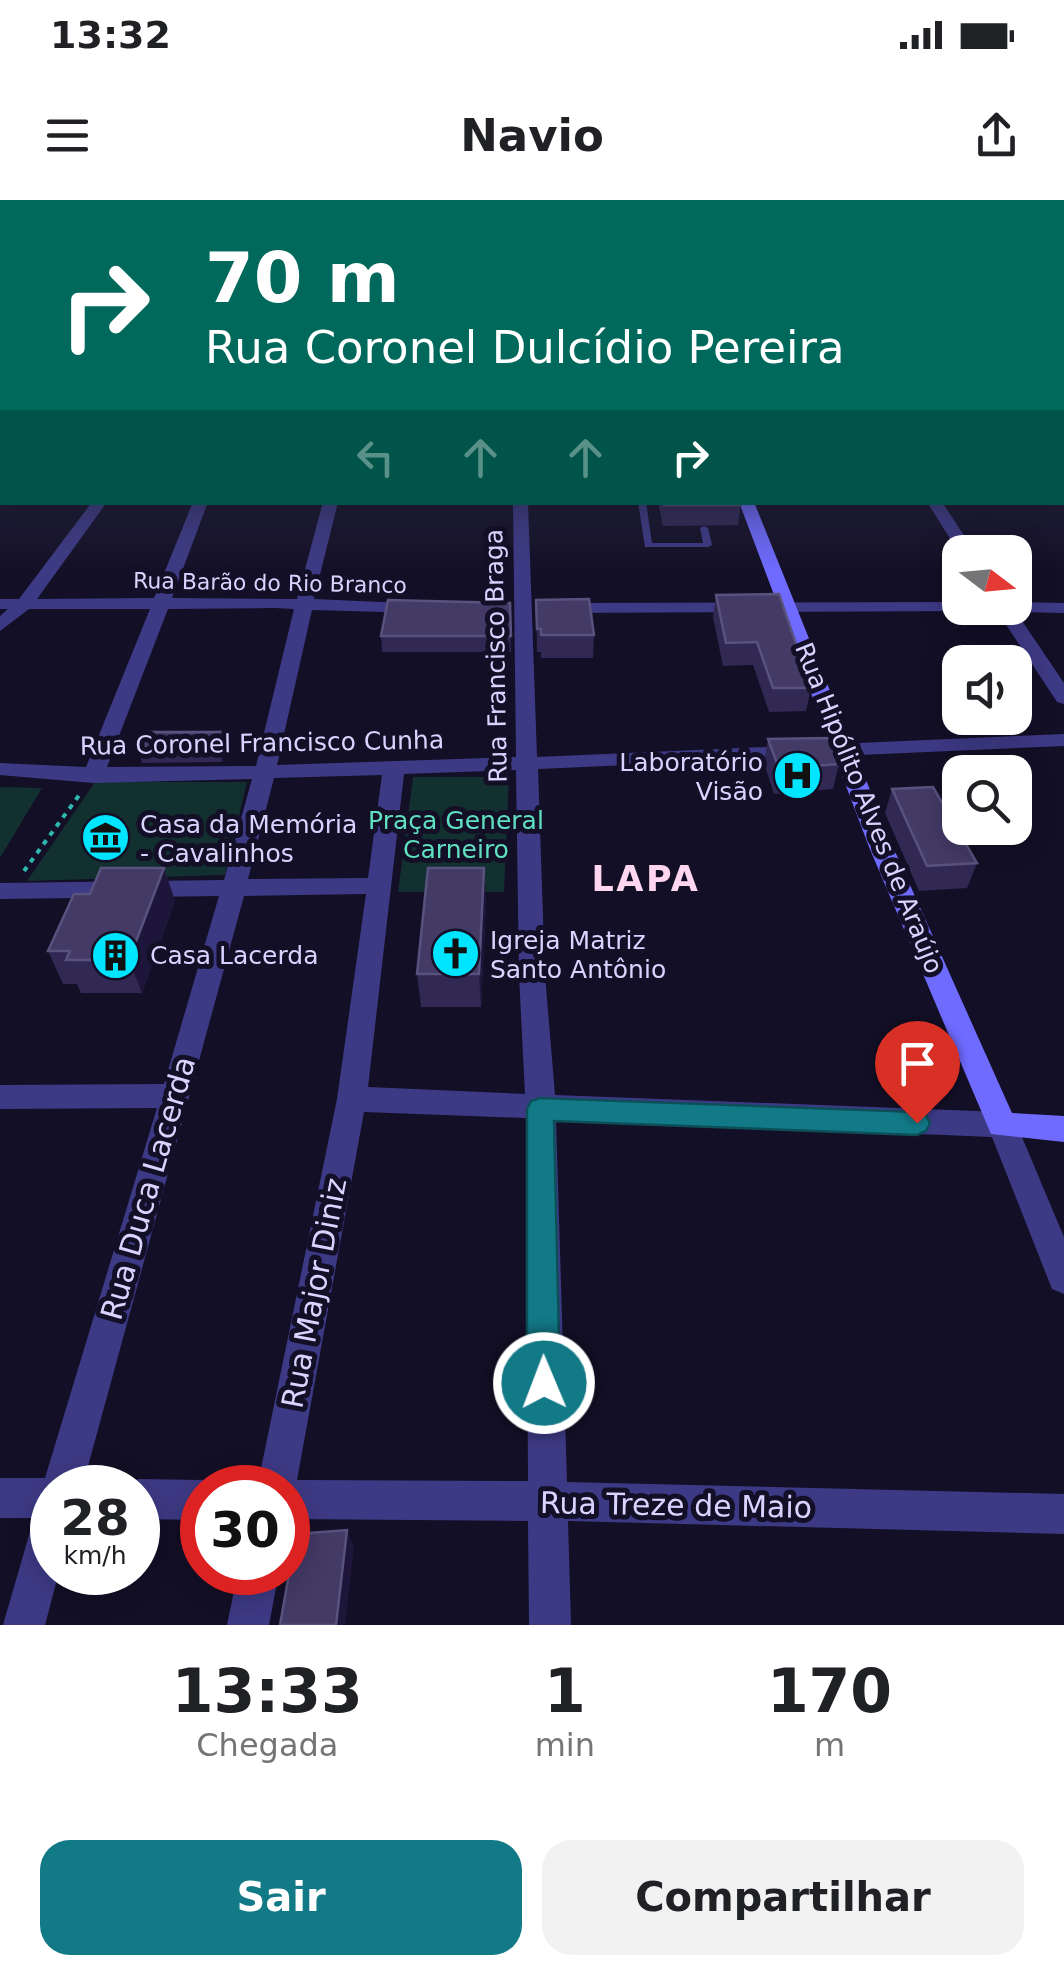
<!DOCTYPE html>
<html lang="pt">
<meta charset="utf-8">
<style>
body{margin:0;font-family:"DejaVu Sans",sans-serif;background:#f2f2f2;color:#202124;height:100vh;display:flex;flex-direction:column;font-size:38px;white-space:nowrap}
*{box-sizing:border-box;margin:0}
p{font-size:32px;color:#757577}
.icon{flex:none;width:55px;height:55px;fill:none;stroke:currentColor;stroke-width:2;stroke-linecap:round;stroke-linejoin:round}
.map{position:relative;height:1425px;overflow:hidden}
.details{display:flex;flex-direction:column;background:#fff;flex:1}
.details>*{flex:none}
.guide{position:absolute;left:0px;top:0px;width:1065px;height:305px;box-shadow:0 5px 25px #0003;background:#00695c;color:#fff;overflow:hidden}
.needle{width:65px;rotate:106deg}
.buttons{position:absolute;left:942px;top:335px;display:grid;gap:20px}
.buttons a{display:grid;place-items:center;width:90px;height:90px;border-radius:20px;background:#fff;box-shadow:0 5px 25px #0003;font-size:50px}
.speed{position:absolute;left:30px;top:1265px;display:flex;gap:20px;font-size:50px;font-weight:700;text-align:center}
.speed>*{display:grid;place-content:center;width:130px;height:130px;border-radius:50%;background:#fff;box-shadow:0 5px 25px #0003;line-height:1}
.speed small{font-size:25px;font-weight:400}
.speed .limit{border:15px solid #d22;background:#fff;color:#111}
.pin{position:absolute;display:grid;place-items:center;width:85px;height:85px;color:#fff;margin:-102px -42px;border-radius:50% 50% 50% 0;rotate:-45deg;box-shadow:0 0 10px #0007}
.pin .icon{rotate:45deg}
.me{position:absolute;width:110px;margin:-55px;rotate:359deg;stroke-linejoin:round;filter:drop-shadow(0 0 8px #0008)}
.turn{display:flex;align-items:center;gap:35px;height:210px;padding:0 40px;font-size:45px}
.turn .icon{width:130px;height:130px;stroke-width:2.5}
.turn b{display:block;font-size:70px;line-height:85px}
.lanes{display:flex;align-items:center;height:95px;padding:0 40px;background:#0003;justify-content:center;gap:50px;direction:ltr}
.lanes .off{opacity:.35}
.eta{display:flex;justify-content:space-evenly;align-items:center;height:170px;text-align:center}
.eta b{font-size:60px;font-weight:600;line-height:70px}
.cta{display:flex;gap:20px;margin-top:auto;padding:20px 40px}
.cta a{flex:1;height:115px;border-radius:30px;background:#127987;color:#fff;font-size:40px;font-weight:600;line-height:115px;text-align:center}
.cta a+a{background:#f2f2f2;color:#202124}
.status{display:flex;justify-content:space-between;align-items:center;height:70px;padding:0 50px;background:#fff;direction:ltr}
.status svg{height:28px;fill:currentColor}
header{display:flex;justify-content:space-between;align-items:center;height:130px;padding:0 40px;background:#fff;font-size:45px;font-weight:600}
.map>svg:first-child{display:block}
.green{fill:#12302f}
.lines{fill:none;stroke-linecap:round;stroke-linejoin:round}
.path{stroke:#2fb8b0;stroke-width:4;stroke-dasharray:5 6;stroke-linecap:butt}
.lane{fill:#3d3a85;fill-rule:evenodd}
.street{fill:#3d3a85;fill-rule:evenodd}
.secondary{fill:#6f6bff;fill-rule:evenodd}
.wall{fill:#312854}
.shaded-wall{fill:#1d163a}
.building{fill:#433a66;stroke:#5a527e;stroke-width:2.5}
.route{fill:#127987;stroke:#0c4f58;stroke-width:2.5}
.labels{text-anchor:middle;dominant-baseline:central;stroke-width:10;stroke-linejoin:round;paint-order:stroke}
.far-street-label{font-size:22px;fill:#d9d4ff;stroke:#130f26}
.street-label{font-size:25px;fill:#d9d4ff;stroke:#130f26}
.poi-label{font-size:25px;fill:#d9d4ff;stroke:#130f26;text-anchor:start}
.park-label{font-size:25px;fill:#5fe0c0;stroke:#130f26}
.near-street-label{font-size:30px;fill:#d9d4ff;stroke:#130f26}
.district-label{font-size:35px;font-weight:bold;letter-spacing:2.5px;fill:#ffd6f0;stroke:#130f26}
</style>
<div class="status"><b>13:32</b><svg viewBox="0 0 49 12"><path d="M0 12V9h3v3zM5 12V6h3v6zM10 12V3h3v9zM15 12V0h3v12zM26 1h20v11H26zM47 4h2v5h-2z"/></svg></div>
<header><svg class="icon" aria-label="menu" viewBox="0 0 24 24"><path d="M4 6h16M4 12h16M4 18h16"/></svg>Navio<svg class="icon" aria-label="share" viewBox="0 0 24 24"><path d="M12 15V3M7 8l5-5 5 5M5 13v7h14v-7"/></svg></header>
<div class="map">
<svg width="1064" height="1425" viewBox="0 0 1064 1425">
<rect width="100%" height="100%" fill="#130f26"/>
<path class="green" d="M 413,577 L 509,577 L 504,692 L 398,692 Z
M 95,582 L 247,582 L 225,675 L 27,681 Z
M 0,587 L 42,588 L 0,658 Z"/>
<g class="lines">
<path class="path" d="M 24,671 L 80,594"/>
<path class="lane" d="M 638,302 L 646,302 L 652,343 L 703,343 L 700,328 L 704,326 L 708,328 L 712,345 L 708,347 L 645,347 Z"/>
<path class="street" d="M 2,195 L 2,204 L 0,205 L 0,196 Z
M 1062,201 L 1064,201 L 1064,209 L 1062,209 Z
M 92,302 L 107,302 L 37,399 L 154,398 L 193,302 L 208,302 L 172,398 L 297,399 L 323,302 L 338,302 L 314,399 L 426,404 L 426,412 L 420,413 L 312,410 L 277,565 L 516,557 L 513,302 L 528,302 L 537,557 L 1064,534 L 1064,546 L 538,569 L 545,775 L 555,895 L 1002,912 L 1013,916 L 1064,1037 L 1064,1094 L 1052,1089 L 992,937 L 556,919 L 567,1282 L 1064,1294 L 1064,1334 L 568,1321 L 571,1425 L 529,1425 L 528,1321 L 288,1319 L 288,1288 L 257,1288 L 337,899 L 366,694 L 244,696 L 82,1288 L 52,1288 L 52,1372 L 59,1372 L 45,1425 L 3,1425 L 34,1318 L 0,1318 L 0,1278 L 45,1278 L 157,908 L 0,909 L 0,885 L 164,884 L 219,696 L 0,699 L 0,683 L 224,680 L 252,579 L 93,583 L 0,575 L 0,563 L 86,567 L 150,409 L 29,409 L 0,431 L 0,416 L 8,409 L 0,409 L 0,399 L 19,399 ZM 275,408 L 294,409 L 256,566 L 107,567 L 168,409 ZM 516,570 L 519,775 L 525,894 L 368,887 L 404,574 ZM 382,575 L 368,678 L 248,679 L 274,578 ZM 364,912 L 526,918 L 528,1281 L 297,1280 Z
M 927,302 L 942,302 L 975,352 L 960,354 Z
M 960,402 L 960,408 L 968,408 L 966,411 L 560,413 L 551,408 L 560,403 Z
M 1015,402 L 1064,403 L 1064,413 L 1016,412 L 1064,483 L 1064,504 L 1057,502 L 995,408 L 1015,408 Z
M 138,1279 L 202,1280 L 216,1288 L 202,1288 L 202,1320 L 138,1319 L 138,1288 L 123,1288 Z
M 238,1372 L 279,1372 L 269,1425 L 227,1425 Z"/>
<path class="secondary" d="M 1062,278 L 1064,278 L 1064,286 L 1062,286 Z
M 0,284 L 2,284 L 2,292 L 0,292 Z
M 739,302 L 754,302 L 893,647 L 1012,913 L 1064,916 L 1064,942 L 991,934 L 869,647 Z"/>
</g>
<path class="wall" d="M 658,302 L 741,302 L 738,325 L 663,326 Z
M 716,395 L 811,488 L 806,511 L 769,512 L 753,465 L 723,466 L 713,417 Z
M 536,400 L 594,435 L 593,458 L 541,458 L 541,452 L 537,452 Z
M 510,403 L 511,452 L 382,452 L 381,436 Z
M 144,532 L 228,548 L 222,562 L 142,563 L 137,547 Z
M 768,539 L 839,564 L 833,589 L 774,594 L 764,563 Z
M 892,589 L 977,663 L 967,688 L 919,691 L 885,613 Z
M 164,668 L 175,701 L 142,793 L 81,793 L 77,784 L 63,784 L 48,751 Z
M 486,701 L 481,807 L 421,807 L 417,774 Z"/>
<path class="shaded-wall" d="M 224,532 L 228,548 L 222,562 L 218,546 Z
M 164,668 L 175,701 L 142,793 L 129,760 Z
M 484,668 L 486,701 L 481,807 L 479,774 Z
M 347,1330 L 354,1347 L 345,1425 L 336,1425 Z"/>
<path class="building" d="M 664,302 L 741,302 L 741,305 L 664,305 Z
M 779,394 L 811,488 L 773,488 L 757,442 L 726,443 L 716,395 Z
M 589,399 L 594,435 L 541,435 L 541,429 L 537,429 L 536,400 Z
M 388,400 L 510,403 L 511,436 L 381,436 Z
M 144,532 L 224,532 L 218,546 L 137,547 Z
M 828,538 L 839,564 L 779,569 L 768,539 Z
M 933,587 L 977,663 L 927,666 L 892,589 Z
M 101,668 L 164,668 L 129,760 L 66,760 L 70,751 L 48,751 L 74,694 L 90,694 Z
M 428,668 L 484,668 L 479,774 L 417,774 Z
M 347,1330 L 336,1425 L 280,1425 L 296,1334 Z"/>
<linearGradient id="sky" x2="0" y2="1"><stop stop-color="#0a0815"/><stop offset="0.46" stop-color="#333752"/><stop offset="1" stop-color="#333752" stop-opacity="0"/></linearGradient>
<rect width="1064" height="372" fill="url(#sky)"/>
<path class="route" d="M 540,898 L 917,912 L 926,915 L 930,923 L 926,931 L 917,935 L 554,921 L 560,1183 L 555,1195 L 544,1200 L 532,1195 L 527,1183 L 527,909 L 531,901 Z"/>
<defs>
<symbol id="hospital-disc" viewBox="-11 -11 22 22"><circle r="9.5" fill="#00e5ff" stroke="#130f26"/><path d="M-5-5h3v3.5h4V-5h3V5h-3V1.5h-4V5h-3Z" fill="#111"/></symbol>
<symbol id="museum-disc" viewBox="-11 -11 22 22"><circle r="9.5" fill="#00e5ff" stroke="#130f26"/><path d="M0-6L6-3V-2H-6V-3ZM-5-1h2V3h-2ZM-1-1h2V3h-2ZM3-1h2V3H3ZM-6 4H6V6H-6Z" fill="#111"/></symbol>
<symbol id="church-disc" viewBox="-11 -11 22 22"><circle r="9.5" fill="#00e5ff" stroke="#130f26"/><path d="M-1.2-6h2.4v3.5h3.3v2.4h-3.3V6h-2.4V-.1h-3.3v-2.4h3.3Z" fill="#111"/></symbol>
<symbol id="building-disc" viewBox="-11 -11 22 22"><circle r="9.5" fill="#00e5ff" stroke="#130f26"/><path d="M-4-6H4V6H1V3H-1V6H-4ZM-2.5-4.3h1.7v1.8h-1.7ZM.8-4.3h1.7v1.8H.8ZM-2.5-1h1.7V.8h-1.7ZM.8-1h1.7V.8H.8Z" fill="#111"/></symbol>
</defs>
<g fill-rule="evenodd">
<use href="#hospital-disc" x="770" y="548" width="55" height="55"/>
<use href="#museum-disc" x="78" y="610" width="55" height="55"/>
<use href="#church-disc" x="428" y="726" width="55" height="55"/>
<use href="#building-disc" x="88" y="728" width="55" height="55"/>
</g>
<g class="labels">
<g class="far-street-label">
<text transform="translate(270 383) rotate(1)">Rua Barão do Rio Branco</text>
</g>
<g class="street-label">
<text transform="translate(496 456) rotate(-91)">Rua Francisco Braga</text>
<text transform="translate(262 543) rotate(-1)">Rua Coronel Francisco Cunha</text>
<text transform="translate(869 608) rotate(68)">Rua Hipólito Alves de Araújo</text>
</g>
<g class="poi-label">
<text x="763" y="562" text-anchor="end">Laboratório<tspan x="763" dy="29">Visão</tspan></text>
<text x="140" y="624">Casa da Memória<tspan x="140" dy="29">- Cavalinhos</tspan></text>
<text x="490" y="740">Igreja Matriz<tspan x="490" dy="29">Santo Antônio</tspan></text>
<text x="150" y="755">Casa Lacerda</text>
</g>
<g class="park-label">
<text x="456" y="620">Praça General<tspan x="456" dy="29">Carneiro</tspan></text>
</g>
<g class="near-street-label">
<text transform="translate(148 988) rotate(-74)">Rua Duca Lacerda</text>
<text transform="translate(314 1093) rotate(-79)">Rua Major Diniz</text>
<text transform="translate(676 1305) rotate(1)">Rua Treze de Maio</text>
</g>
<g class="district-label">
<text x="646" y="679">LAPA</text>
</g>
</g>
</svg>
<div class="buttons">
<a><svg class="needle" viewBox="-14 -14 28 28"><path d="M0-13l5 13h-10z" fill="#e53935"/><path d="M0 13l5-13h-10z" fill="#757577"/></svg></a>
<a><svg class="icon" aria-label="sound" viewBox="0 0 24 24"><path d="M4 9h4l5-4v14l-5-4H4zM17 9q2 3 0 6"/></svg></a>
<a><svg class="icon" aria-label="search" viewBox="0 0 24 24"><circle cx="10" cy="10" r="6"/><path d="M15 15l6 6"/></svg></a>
</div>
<div class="speed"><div>28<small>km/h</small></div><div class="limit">30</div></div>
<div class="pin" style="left:917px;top:923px;background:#d93025"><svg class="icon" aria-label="arrive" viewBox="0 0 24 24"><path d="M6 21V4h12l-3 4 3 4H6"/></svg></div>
<svg class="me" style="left:544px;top:1183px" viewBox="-20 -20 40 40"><circle r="17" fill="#127987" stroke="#fff" stroke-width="3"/><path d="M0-11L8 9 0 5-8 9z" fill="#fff"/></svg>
<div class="guide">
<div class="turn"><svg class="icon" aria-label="right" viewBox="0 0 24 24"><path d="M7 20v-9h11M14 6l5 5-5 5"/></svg><div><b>70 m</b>Rua Coronel Dulcídio Pereira</div></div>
<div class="lanes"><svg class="icon off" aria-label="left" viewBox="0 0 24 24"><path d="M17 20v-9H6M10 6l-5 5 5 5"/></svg><svg class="icon off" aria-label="ahead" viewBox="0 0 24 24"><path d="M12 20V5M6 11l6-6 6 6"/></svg><svg class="icon off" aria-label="ahead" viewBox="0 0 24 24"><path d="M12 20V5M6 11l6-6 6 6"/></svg><svg class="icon" aria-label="right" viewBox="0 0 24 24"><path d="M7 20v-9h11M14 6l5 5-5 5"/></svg></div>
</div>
</div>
<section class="details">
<div class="eta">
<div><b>13:33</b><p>Chegada</p></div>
<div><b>1</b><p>min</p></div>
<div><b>170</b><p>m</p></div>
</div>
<div class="cta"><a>Sair</a><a>Compartilhar</a></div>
</section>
